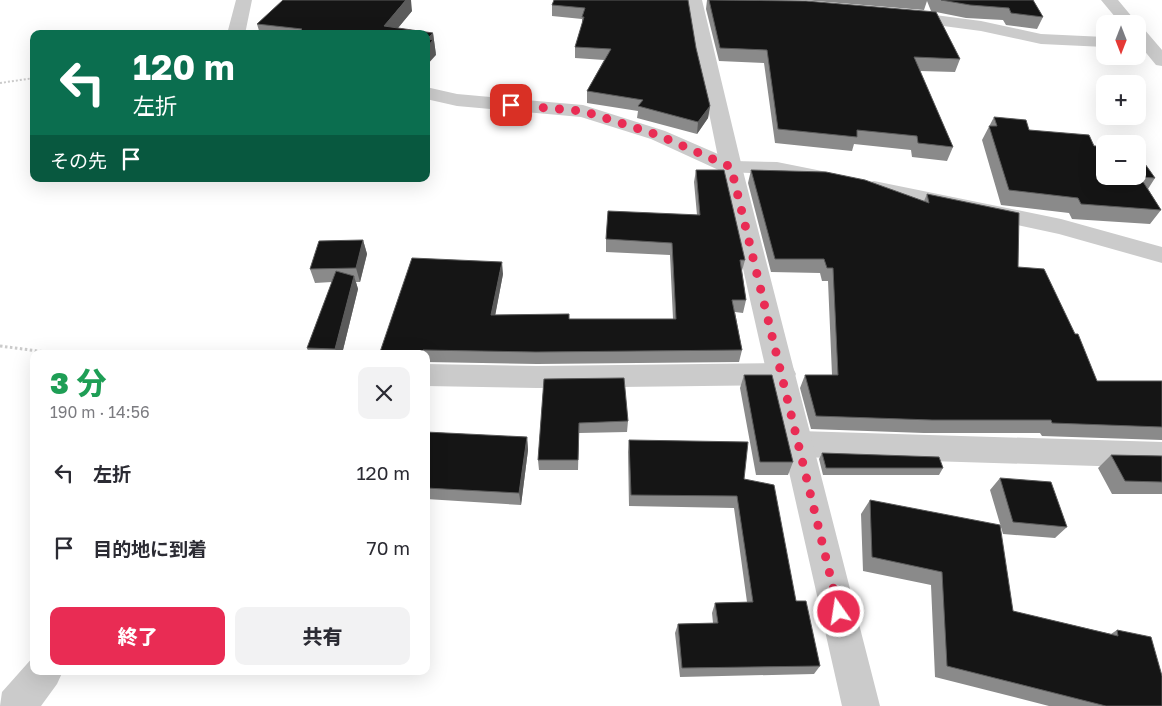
<!DOCTYPE html>
<html lang="ja">
<meta charset="utf-8">
<style>
body{margin:0;font-family:"Golos Text","Noto Sans JP",sans-serif;background:#f2f2f3;color:#2b2b33;height:100vh;display:flex;flex-direction:column;font-size:19px;white-space:nowrap}
*{box-sizing:border-box;margin:0}
p{font-size:16px;color:#7c7c81}
.icon{flex:none;width:28px;height:28px;fill:none;stroke:currentColor;stroke-width:2;stroke-linecap:round;stroke-linejoin:round}
.map{position:relative;flex:1;overflow:hidden}
.side{position:absolute;left:30px;top:350px;width:400px;height:325px;display:flex;flex-direction:column;background:#fff;border-radius:10px;box-shadow:0 5px 20px #0002}
.side>*{flex:none}
.top-card{position:absolute;left:30px;top:30px;width:400px;height:152px;border-radius:10px;box-shadow:0 5px 20px #0002;background:#0b6e4f;color:#fff;overflow:hidden}
.needle{width:32px;rotate:180deg}
.controls{position:absolute;left:1096px;top:15px;display:grid;gap:10px}
.controls a{display:grid;place-items:center;width:50px;height:50px;border-radius:10px;background:#fff;box-shadow:0 5px 20px #0002;font-size:25px}
.pin{position:absolute;display:grid;place-items:center;width:42px;height:42px;color:#fff;margin:-21px;border-radius:10px;box-shadow:0 2px 8px #0006}
.me{position:absolute;width:55px;margin:-28px;rotate:347deg;stroke-linejoin:round;filter:drop-shadow(0 0 4px #0008)}
.turn{display:flex;align-items:center;gap:18px;height:105px;padding:0 20px;font-size:22px}
.turn .icon{width:65px;height:65px;stroke-width:2.5}
.turn b{display:block;font-size:35px;line-height:42px}
.then{display:flex;align-items:center;height:48px;padding:0 20px;background:#0003;gap:10px;font-size:19px}
.round{display:grid;place-items:center;flex:none;width:52px;height:52px;border-radius:10px;background:#f2f2f3}
.head{display:flex;align-items:center;justify-content:space-between;height:85px;padding:0 20px}
h1{font-size:30px;font-weight:800;line-height:38px;color:#1e9e55}
.button{display:flex;gap:10px;margin-top:auto;padding:10px 20px}
.button a{flex:1;height:58px;border-radius:10px;background:#e92c54;color:#fff;font-size:20px;font-weight:800;line-height:58px;text-align:center}
.button a+a{background:#f2f2f3;color:#2b2b33}
ul{padding:0;list-style:none}
li{display:flex;align-items:center;gap:15px;height:75px;padding:0 20px}
li div{flex:1}
li b{display:block;font-size:19px}
li em{font-style:normal}
.map>svg:first-child{display:block}
.lines{fill:none;stroke-linecap:round;stroke-linejoin:round}
.path-far1{stroke:#cbcbcb;stroke-width:2;stroke-dasharray:2 2;stroke-linecap:butt}
.path{stroke:#cbcbcb;stroke-width:3;stroke-dasharray:2.5 2.5;stroke-linecap:butt}
.minor{fill:#cbcbcb;fill-rule:evenodd}
.tertiary{fill:#cbcbcb;fill-rule:evenodd}
.wall{fill:#8a8a8a}
.shaded-wall{fill:#5b5b5b}
.building{fill:#151515;stroke:#5b5b5b}
.route{stroke:#e92c54;stroke-width:9;stroke-dasharray:0 16.2}
</style>
<div class="map">
<svg width="1162" height="706" viewBox="0 0 1162 706">
<rect width="100%" height="100%" fill="#fff"/>
<g class="lines">
<path class="path-far1" d="M 0,83 L 34,78"/>
<path class="path" d="M 0,346 L 61,354"/>
<path class="minor" d="M 236,0 L 252,0 L 245,34 L 227,34 Z
M 1101,0 L 1118,0 L 1138,24 L 1121,24 Z
M 904,11 L 981,21 L 1041,34 L 1105,37 L 1105,47 L 1041,44 L 981,31 L 898,20 L 896,16 L 898,12 Z
M 1138,28 L 1144,29 L 1162,50 L 1162,66 L 1156,65 L 1138,43 Z
M 426,87 L 457,94 L 583,105 L 665,131 L 734,161 L 777,162 L 837,174 L 840,179 L 837,184 L 829,186 L 777,174 L 723,172 L 651,139 L 581,117 L 457,106 L 426,99 Z
M 874,181 L 1061,219 L 1162,247 L 1162,263 L 1059,234 L 866,193 L 863,188 L 866,183 Z
M 782,363 L 792,366 L 796,374 L 792,382 L 782,385 L 537,388 L 426,386 L 426,364 L 537,366 Z
M 799,431 L 1162,442 L 1162,468 L 799,457 L 788,453 L 784,444 L 788,435 Z
M 34,656 L 34,671 L 63,671 L 57,684 L 41,706 L 0,706 L 2,692 Z"/>
<path class="tertiary" d="M 686,0 L 702,0 L 742,167 L 880,706 L 842,706 L 720,167 Z"/>
</g>
<path class="wall" d="M 688,0 L 696,48 L 710,106 L 708,118 L 697,134 L 637,118 L 638,111 L 587,103 L 587,91 L 604,60 L 575,58 L 575,47 L 582,24 L 582,19 L 552,16 L 552,5 Z
M 707,0 L 744,0 L 935,12 L 931,11 L 927,1 L 924,10 L 803,0 L 792,0 L 1033,0 L 1043,17 L 1037,29 L 1006,25 L 1003,20 L 966,18 L 936,12 L 960,59 L 955,72 L 920,71 L 953,147 L 947,161 L 912,157 L 911,150 L 854,144 L 852,151 L 775,143 L 764,63 L 719,61 L 706,9 Z
M 412,11 L 398,28 L 433,33 L 436,55 L 426,34 L 260,34 L 257,24 Z
M 994,117 L 1029,130 L 1094,146 L 1155,178 L 1148,189 L 1161,210 L 1150,224 L 1072,219 L 1069,213 L 1001,205 L 982,140 Z
M 696,170 L 745,260 L 742,271 L 746,300 L 743,313 L 735,312 L 742,350 L 739,362 L 537,364 L 426,362 L 426,354 L 381,354 L 380,352 L 503,274 L 495,315 L 569,319 L 673,319 L 670,255 L 606,252 L 606,239 L 697,215 L 694,182 Z
M 751,170 L 924,201 L 927,194 L 1018,267 L 1097,381 L 1162,381 L 1162,440 L 1042,436 L 1040,433 L 924,433 L 811,429 L 800,388 L 805,375 L 832,375 L 828,281 L 822,281 L 820,273 L 771,272 L 748,183 Z
M 363,240 L 367,254 L 360,282 L 356,282 L 358,289 L 342,354 L 309,354 L 307,348 L 332,282 L 315,283 L 310,269 Z
M 744,375 L 793,462 L 788,475 L 756,475 L 740,388 Z
M 544,379 L 628,421 L 627,432 L 579,433 L 578,470 L 539,470 L 538,460 Z
M 426,432 L 527,437 L 528,450 L 521,505 L 426,499 Z
M 629,440 L 744,479 L 796,601 L 820,666 L 814,674 L 680,677 L 675,633 L 678,624 L 713,623 L 712,613 L 715,603 L 747,602 L 734,508 L 629,506 L 628,452 Z
M 822,453 L 943,468 L 939,475 L 823,475 L 819,459 Z
M 1111,455 L 1162,456 L 1162,494 L 1112,494 L 1098,468 Z
M 1000,478 L 1067,527 L 1055,538 L 1003,534 L 990,490 Z
M 870,500 L 1013,611 L 1111,634 L 1117,630 L 1162,706 L 1049,706 L 935,677 L 931,585 L 863,571 L 861,514 Z"/>
<path class="shaded-wall" d="M 406,0 L 411,0 L 412,11 L 393,34 L 384,26 Z
M 433,33 L 436,55 L 426,66 L 426,48 L 427,39 Z
M 710,106 L 708,118 L 697,134 L 698,122 Z
M 363,240 L 367,254 L 360,282 L 356,268 Z
M 502,262 L 503,274 L 493,327 L 491,315 Z
M 354,276 L 358,289 L 342,354 L 337,354 L 335,349 Z
M 527,437 L 528,450 L 521,505 L 519,493 Z"/>
<path class="building" d="M 283,0 L 406,0 L 384,26 L 433,33 L 427,39 L 433,40 L 426,48 L 426,34 L 297,34 L 302,29 L 257,24 Z
M 554,0 L 688,0 L 696,48 L 710,106 L 698,122 L 638,106 L 643,100 L 587,91 L 611,49 L 575,47 L 584,17 L 582,17 L 585,8 L 552,5 Z
M 709,0 L 806,1 L 936,12 L 960,59 L 914,57 L 953,147 L 918,143 L 917,136 L 857,130 L 857,137 L 778,129 L 767,50 L 720,48 Z
M 941,0 L 1033,0 L 1043,17 L 1011,13 L 1009,8 L 970,5 Z
M 994,117 L 1026,120 L 1029,130 L 1089,135 L 1094,146 L 1105,146 L 1105,176 L 1138,176 L 1138,154 L 1155,178 L 1140,177 L 1161,210 L 1081,204 L 1078,198 L 1009,190 L 989,126 L 997,126 Z
M 696,170 L 724,170 L 745,260 L 740,260 L 746,300 L 732,300 L 742,350 L 536,352 L 423,350 L 421,354 L 382,354 L 383,352 L 380,352 L 412,258 L 502,262 L 491,315 L 569,314 L 569,319 L 676,319 L 672,243 L 606,239 L 608,211 L 700,215 Z
M 751,170 L 826,172 L 865,180 L 929,203 L 927,194 L 1019,213 L 1018,267 L 1044,269 L 1075,334 L 1078,334 L 1097,381 L 1162,381 L 1162,427 L 1052,423 L 1051,420 L 932,420 L 816,416 L 805,375 L 838,375 L 833,268 L 827,268 L 824,259 L 775,259 Z
M 363,240 L 356,268 L 310,269 L 319,241 Z
M 336,271 L 354,276 L 335,349 L 307,348 Z
M 744,375 L 772,375 L 793,462 L 760,462 Z
M 624,378 L 628,421 L 579,423 L 578,460 L 538,460 L 544,379 Z
M 426,432 L 527,437 L 519,493 L 426,488 Z
M 629,440 L 748,442 L 744,479 L 774,485 L 796,601 L 806,601 L 820,666 L 682,668 L 678,624 L 718,623 L 715,603 L 753,602 L 737,496 L 631,495 Z
M 822,453 L 939,457 L 943,468 L 826,468 Z
M 1111,455 L 1162,456 L 1162,482 L 1125,481 Z
M 1000,478 L 1051,482 L 1067,527 L 1013,522 Z
M 870,500 L 1000,525 L 1013,611 L 1118,636 L 1117,630 L 1151,637 L 1162,676 L 1162,706 L 1106,706 L 947,666 L 942,572 L 872,557 Z"/>
<g class="lines">
<path class="route" d="M 511,105 L 583,111 L 658,135 L 731,167 L 839,612"/>
</g>
</svg>
<div class="controls">
<a><svg class="needle" viewBox="-14 -14 28 28"><path d="M0-13l5 13h-10z" fill="#e53935"/><path d="M0 13l5-13h-10z" fill="#7c7c81"/></svg></a>
<a>+</a>
<a>−</a>
</div>
<div class="pin" style="left:511px;top:105px;background:#d93025"><svg class="icon" aria-label="arrive" viewBox="0 0 24 24"><path d="M6 21V4h12l-3 4 3 4H6"/></svg></div>
<svg class="me" style="left:839px;top:612px" viewBox="-20 -20 40 40"><circle r="17" fill="#e92c54" stroke="#fff" stroke-width="3"/><path d="M0-11L8 9 0 5-8 9z" fill="#fff"/></svg>
<div class="top-card">
<div class="turn"><svg class="icon" aria-label="left" viewBox="0 0 24 24"><path d="M17 20v-9H6M10 6l-5 5 5 5"/></svg><div><b>120 m</b>左折</div></div>
<div class="then">その先<svg class="icon" aria-label="arrive" viewBox="0 0 24 24"><path d="M6 21V4h12l-3 4 3 4H6"/></svg></div>
</div>
<section class="side">
<div class="head"><div><h1>3 分</h1><p>190 m · 14:56</p></div><a class="round"><svg class="icon" aria-label="close" viewBox="0 0 24 24"><path d="M6 6l12 12M18 6L6 18"/></svg></a></div>
<ul>
<li><svg class="icon" aria-label="left" viewBox="0 0 24 24"><path d="M17 20v-9H6M10 6l-5 5 5 5"/></svg><div><b>左折</b></div><em>120 m</em></li>
<li><svg class="icon" aria-label="arrive" viewBox="0 0 24 24"><path d="M6 21V4h12l-3 4 3 4H6"/></svg><div><b>目的地に到着</b></div><em>70 m</em></li>
</ul>
<div class="button"><a>終了</a><a>共有</a></div>
</section>
</div>
